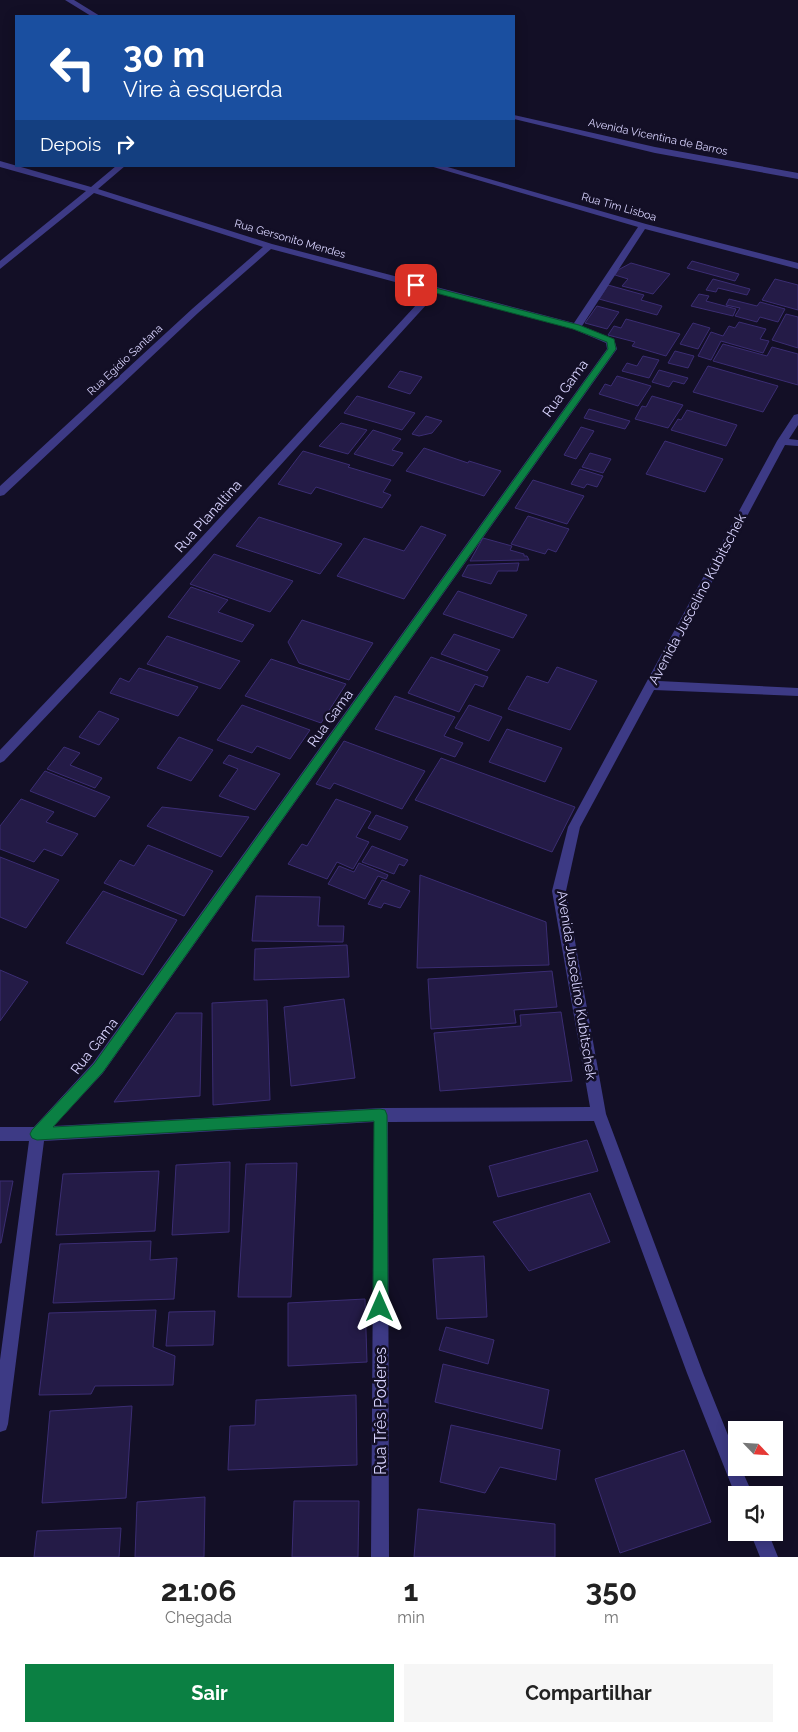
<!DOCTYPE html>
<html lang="pt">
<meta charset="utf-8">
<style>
body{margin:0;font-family:Raleway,sans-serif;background:#f6f6f6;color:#222;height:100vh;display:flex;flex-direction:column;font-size:19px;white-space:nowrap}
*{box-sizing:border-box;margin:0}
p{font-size:16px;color:#767676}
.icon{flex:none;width:28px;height:28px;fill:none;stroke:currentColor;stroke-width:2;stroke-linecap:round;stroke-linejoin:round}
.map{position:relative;height:1557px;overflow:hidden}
.panel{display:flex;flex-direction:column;background:#fff;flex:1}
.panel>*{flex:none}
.guide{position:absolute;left:15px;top:15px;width:500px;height:152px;border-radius:0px;box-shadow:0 2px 12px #0003;background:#1a4fa0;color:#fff;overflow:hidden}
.needle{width:32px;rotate:115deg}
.tools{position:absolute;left:728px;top:1421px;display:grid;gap:10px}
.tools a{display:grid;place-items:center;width:55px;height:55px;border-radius:0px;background:#fff;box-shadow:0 2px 12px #0003;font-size:25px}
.pin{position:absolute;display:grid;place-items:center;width:42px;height:42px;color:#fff;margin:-21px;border-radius:10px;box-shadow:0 2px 8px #0006}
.me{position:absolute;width:55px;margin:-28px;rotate:0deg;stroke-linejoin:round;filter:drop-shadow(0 0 4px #0008)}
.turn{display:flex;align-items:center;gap:18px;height:105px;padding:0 25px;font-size:22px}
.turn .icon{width:65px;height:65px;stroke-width:2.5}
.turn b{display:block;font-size:35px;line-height:42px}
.then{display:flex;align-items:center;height:48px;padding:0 25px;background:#0003;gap:10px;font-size:19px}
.eta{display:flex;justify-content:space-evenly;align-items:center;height:85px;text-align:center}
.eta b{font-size:30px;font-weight:700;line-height:35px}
.action{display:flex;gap:10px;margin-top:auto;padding:10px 25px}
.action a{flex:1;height:58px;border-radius:0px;background:#0b8043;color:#fff;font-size:20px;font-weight:700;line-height:58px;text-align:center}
.action a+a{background:#f6f6f6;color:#222}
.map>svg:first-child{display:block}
.building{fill:#241b47;stroke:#3b2d73}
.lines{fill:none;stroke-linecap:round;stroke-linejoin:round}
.minor{fill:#3d3a85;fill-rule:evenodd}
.route{fill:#0b8043;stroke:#07532c}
.labels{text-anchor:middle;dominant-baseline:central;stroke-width:5;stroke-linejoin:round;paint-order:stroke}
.far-street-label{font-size:11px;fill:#d9d4ff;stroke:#130f26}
.street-label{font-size:14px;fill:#d9d4ff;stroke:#130f26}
.near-street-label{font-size:16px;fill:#d9d4ff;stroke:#130f26}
</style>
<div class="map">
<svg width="798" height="1557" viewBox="0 0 798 1557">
<rect width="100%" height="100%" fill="#130f26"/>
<path class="building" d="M 692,261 L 739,274 L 735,281 L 687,268 Z
M 631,263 L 670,274 L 653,294 L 622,286 L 628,279 L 615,275 L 618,270 Z
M 713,279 L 750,289 L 747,295 L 718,288 L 716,292 L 706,290 Z
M 775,279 L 798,285 L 798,310 L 762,300 Z
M 608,285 L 644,295 L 641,300 L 662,306 L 657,315 L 599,299 Z
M 699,294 L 709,296 L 706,301 L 736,309 L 733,316 L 691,306 Z
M 729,299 L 757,306 L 760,302 L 785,309 L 778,322 L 760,317 L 757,322 L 735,316 L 740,308 L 726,305 Z
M 597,306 L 619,312 L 607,329 L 585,323 Z
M 786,314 L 798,317 L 798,348 L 772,340 Z
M 626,319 L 680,334 L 666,356 L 632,346 L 635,342 L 608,335 L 614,326 L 621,328 Z
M 739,322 L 766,329 L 760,339 L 769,341 L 763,353 L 721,341 L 711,360 L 698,356 L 711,332 L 723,336 L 729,326 L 735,328 Z
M 693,323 L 710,328 L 698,349 L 680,344 Z
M 723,344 L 767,356 L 772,347 L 798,354 L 798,385 L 713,361 Z
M 675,351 L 694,356 L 688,368 L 668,363 Z
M 643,356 L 659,360 L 649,378 L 622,371 L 627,363 L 637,366 Z
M 708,366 L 778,386 L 763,412 L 693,392 Z
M 659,370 L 688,378 L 684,384 L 673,381 L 669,387 L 652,382 Z
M 400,371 L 422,377 L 410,394 L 388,387 Z
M 617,376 L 651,386 L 638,406 L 599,394 L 605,384 L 611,386 Z
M 357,396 L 415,413 L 402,430 L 344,413 Z
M 652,396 L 683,405 L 668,428 L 635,419 L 642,406 L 646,407 Z
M 589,409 L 630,421 L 625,429 L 584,418 Z
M 687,410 L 737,425 L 726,446 L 671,430 L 678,419 L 681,420 Z
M 426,416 L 442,421 L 432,433 L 419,436 L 412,434 Z
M 341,423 L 367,430 L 348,454 L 319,446 Z
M 581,427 L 594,431 L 576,459 L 564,455 Z
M 373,430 L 401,439 L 392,450 L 403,453 L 393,466 L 354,454 Z
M 665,441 L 723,459 L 705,492 L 646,474 Z
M 424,448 L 468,463 L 469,461 L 501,471 L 484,496 L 406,471 Z
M 303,451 L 350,465 L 348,467 L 391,480 L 383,492 L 391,495 L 382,508 L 316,487 L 311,494 L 278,484 Z
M 590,453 L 611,459 L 603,473 L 582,467 Z
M 580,469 L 603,476 L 597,487 L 587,484 L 584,488 L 571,484 Z
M 533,480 L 584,496 L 567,524 L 515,508 Z
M 528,516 L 569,529 L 556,552 L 548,549 L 545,554 L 511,544 Z
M 259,517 L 342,544 L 320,574 L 236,546 Z
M 421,526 L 446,535 L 404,599 L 337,576 L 364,538 L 404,551 Z
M 483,538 L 512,546 L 510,550 L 524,554 L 524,556 L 527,556 L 529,560 L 470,561 Z
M 214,554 L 293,581 L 270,612 L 190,584 Z
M 519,563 L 517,571 L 498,571 L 491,584 L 462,576 L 468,565 Z
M 191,587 L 228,600 L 218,612 L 254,625 L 242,642 L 168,617 Z
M 458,591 L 527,615 L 513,638 L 443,614 Z
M 302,620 L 373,643 L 349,680 L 299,663 L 288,642 Z
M 454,634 L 500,650 L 487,671 L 441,654 Z
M 167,636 L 240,661 L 220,689 L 147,664 Z
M 431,657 L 488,677 L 483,687 L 475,684 L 459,712 L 408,693 Z
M 271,659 L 346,684 L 321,723 L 245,696 Z
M 557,667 L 597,681 L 570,730 L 508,709 L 527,676 L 548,683 Z
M 139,668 L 198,687 L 178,716 L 110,693 L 120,678 L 129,682 Z
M 395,696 L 455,717 L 444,736 L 463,743 L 455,757 L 375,729 Z
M 242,705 L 310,730 L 290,759 L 257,746 L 252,753 L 217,740 Z
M 469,705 L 502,717 L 489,741 L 455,728 Z
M 99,711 L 119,719 L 99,745 L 79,737 Z
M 507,729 L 562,748 L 545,782 L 489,762 Z
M 179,737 L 213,750 L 191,781 L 157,768 Z
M 344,741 L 425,771 L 402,809 L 334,783 L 330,789 L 316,784 Z
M 64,747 L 80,753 L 70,765 L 102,778 L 95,788 L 47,769 Z
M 229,755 L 280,774 L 255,810 L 219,796 L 238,769 L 223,763 Z
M 441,758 L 575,807 L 552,852 L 415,800 Z
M 45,771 L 110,797 L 95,817 L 30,791 Z
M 21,799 L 54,812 L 46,822 L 78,834 L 62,856 L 44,849 L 34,862 L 0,849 L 0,826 Z
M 336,799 L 371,812 L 356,837 L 369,842 L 353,869 L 337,862 L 327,879 L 288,864 L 302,844 L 307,846 Z
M 162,807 L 249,817 L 221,857 L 147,826 Z
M 376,815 L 408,827 L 400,840 L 368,828 Z
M 148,845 L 213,871 L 184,916 L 104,883 L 120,860 L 134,866 Z
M 372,846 L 408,860 L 404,866 L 399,864 L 394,874 L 362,862 Z
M 0,857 L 59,880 L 26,928 L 0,917 Z
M 359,863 L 388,875 L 386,879 L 378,876 L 365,899 L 328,884 L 339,866 L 354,872 Z
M 420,875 L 546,922 L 549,965 L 417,968 Z
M 382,880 L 410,891 L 400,908 L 384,903 L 381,908 L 368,904 Z
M 103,891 L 177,920 L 143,975 L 66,943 Z
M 256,896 L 320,897 L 318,926 L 344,926 L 343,942 L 252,941 Z
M 347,945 L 349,977 L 254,980 L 255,949 Z
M 0,970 L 28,982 L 0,1021 Z
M 552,971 L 557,1007 L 514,1010 L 516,1023 L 431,1029 L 428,979 Z
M 344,999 L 355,1078 L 291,1086 L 284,1007 Z
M 267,1000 L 270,1100 L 213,1105 L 212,1003 Z
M 561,1012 L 572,1081 L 440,1091 L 434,1033 L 521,1026 L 520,1015 Z
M 176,1013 L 202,1013 L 200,1096 L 114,1102 Z
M 587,1140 L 598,1171 L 498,1197 L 489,1166 Z
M 230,1162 L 229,1232 L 172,1235 L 176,1165 Z
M 297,1163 L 291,1297 L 238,1297 L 246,1164 Z
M 159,1171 L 155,1231 L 56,1235 L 63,1174 Z
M 0,1181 L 13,1181 L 1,1243 L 0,1243 Z
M 590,1193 L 610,1242 L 529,1271 L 493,1222 Z
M 151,1241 L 150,1260 L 177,1258 L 174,1299 L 53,1303 L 60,1244 Z
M 484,1256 L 487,1317 L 437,1319 L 433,1259 Z
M 365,1299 L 367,1362 L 288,1366 L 288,1303 Z
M 156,1310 L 153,1347 L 175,1356 L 173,1385 L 95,1386 L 91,1394 L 39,1395 L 49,1313 Z
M 215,1311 L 213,1345 L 166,1346 L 169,1312 Z
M 446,1327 L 494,1340 L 488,1364 L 439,1350 Z
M 443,1364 L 549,1390 L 542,1429 L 435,1402 Z
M 356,1395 L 357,1465 L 228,1470 L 230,1426 L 255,1425 L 256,1400 Z
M 132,1406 L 126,1498 L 42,1503 L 50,1411 Z
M 451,1425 L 560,1450 L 556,1480 L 500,1467 L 485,1493 L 440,1482 Z
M 684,1450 L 711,1522 L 620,1553 L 595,1479 Z
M 205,1497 L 204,1557 L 135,1557 L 137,1502 Z
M 294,1501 L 359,1501 L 358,1557 L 292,1557 Z
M 418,1509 L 555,1524 L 555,1557 L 414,1557 Z
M 121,1528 L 119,1557 L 34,1557 L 37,1531 Z"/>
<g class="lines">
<path class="minor" d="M 65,0 L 74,0 L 100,16 L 91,16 Z
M 514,115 L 655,147 L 798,173 L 798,179 L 655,153 L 514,119 Z
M 0,161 L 91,187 L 116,166 L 125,166 L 98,189 L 272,244 L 574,323 L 638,227 L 430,166 L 444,166 L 646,224 L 798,263 L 798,269 L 645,229 L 582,326 L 614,339 L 617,349 L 103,1073 L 54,1126 L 381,1108 L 590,1107 L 552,891 L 568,827 L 777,441 L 794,415 L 798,414 L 798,425 L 789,439 L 798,440 L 798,446 L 785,445 L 659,681 L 798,688 L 798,696 L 654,690 L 580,827 L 566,891 L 606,1114 L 703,1373 L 736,1455 L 736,1468 L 741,1468 L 753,1495 L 736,1495 L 736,1497 L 687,1373 L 594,1121 L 388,1122 L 389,1557 L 371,1557 L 374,1122 L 44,1141 L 8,1424 L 6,1430 L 0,1432 L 0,1360 L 29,1141 L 0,1141 L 0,1127 L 34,1127 L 93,1063 L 607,349 L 606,343 L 573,329 L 437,293 L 197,557 L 4,761 L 0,763 L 0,750 L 189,551 L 429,291 L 271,249 L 198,313 L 4,495 L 0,496 L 0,486 L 192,309 L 263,247 L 94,193 L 0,269 L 0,261 L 86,191 L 0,167 Z
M 750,1532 L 768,1532 L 778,1557 L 760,1557 Z"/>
</g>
<path class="route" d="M 416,283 L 579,325 L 614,339 L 616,349 L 103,1072 L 53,1127 L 380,1109 L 385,1110 L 387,1115 L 388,1307 L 385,1312 L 380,1314 L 375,1312 L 373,1307 L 374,1121 L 37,1140 L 32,1138 L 30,1134 L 32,1130 L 94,1064 L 608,349 L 607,342 L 573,329 L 413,287 L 413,284 Z"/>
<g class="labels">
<g class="far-street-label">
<text transform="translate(658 137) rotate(12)">Avenida Vicentina de Barros</text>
<text transform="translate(619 207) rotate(16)">Rua Tim Lisboa</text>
<text transform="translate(290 239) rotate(16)">Rua Gersonito Mendes</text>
<text transform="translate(125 360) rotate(-43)">Rua Egídio Santana</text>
</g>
<g class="street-label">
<text transform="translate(565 388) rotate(-54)">Rua Gama</text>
<text transform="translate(208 516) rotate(-48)">Rua Planaltina</text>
<text transform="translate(697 599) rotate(-62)">Avenida Juscelino Kubitschek</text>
<text transform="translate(330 718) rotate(-54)">Rua Gama</text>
<text transform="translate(577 985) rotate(81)">Avenida Juscelino Kubitschek</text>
<text transform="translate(94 1046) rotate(-52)">Rua Gama</text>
</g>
<g class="near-street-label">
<text transform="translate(380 1411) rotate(-90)">Rua Três Poderes</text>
</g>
</g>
</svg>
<div class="tools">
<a><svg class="needle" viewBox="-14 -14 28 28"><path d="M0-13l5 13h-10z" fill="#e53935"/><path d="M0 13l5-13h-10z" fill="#767676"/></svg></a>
<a><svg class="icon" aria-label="sound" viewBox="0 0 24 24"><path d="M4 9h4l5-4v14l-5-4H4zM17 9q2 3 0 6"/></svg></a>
</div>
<div class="pin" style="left:416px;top:285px;background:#d93025"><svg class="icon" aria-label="arrive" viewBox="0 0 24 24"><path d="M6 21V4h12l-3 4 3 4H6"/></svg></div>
<svg class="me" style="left:380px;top:1307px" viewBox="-20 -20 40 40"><path d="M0-17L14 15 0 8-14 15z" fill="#0b8043" stroke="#fff" stroke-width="4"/></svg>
<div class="guide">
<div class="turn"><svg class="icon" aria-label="left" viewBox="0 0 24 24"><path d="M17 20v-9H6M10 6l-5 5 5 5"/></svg><div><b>30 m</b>Vire à esquerda</div></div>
<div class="then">Depois<svg class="icon" aria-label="right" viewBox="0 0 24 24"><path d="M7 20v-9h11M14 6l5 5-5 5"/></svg></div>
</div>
</div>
<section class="panel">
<div class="eta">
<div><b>21:06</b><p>Chegada</p></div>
<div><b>1</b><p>min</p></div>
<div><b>350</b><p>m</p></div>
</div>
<div class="action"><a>Sair</a><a>Compartilhar</a></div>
</section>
